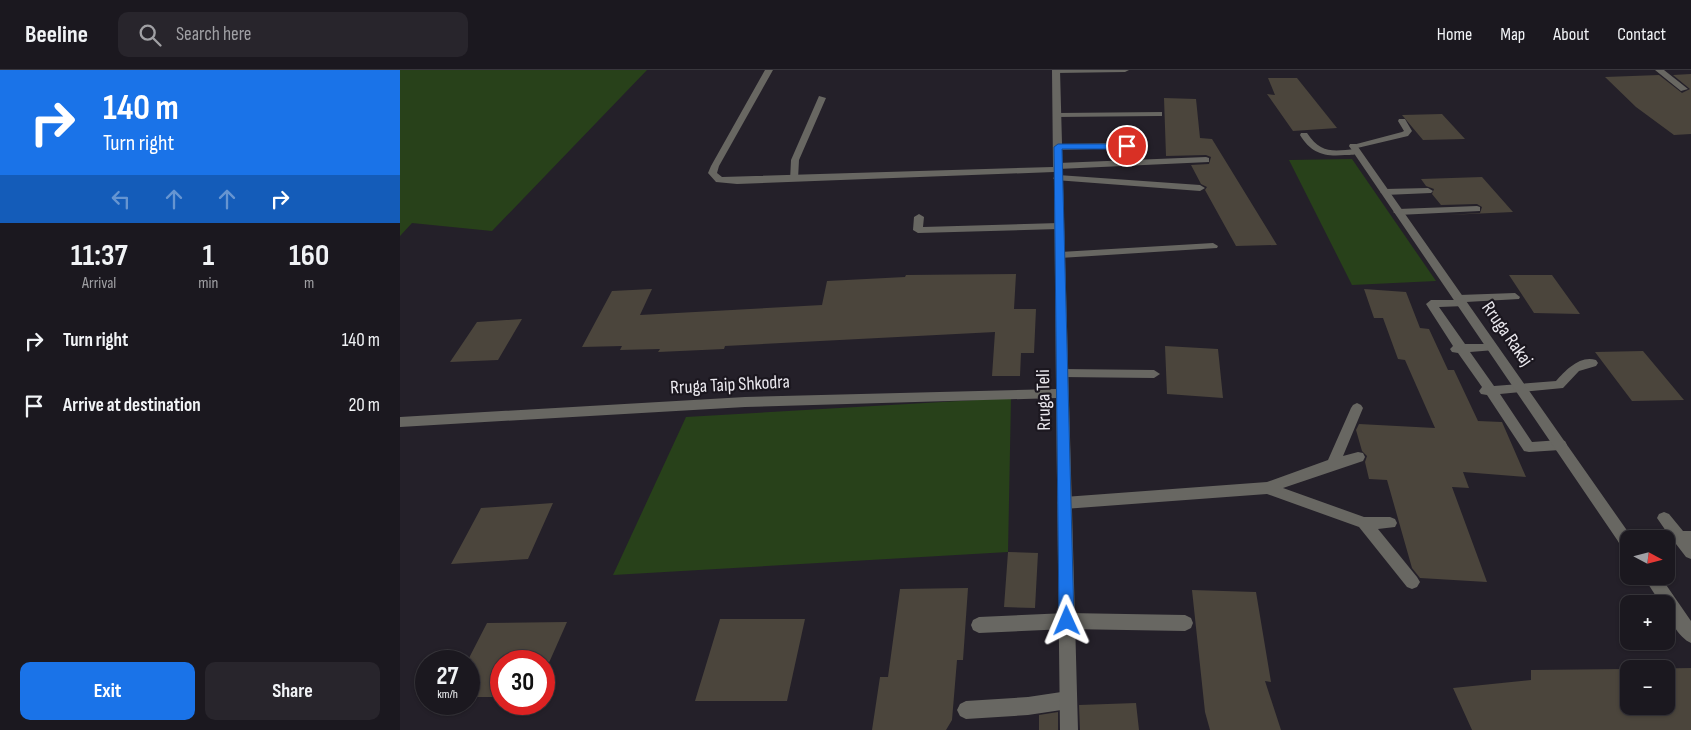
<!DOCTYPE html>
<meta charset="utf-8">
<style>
body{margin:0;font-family:"Sofia Sans Condensed",sans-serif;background:#28252c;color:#f1f3f6;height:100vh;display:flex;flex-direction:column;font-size:19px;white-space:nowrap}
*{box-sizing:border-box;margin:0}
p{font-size:16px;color:#a0a0a4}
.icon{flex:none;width:28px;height:28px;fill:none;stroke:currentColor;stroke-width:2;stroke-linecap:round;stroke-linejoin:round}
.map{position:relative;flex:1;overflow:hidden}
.drawer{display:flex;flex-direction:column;background:#1b181f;width:400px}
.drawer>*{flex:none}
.hud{background:#1a73e8;color:#fff;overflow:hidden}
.needle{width:32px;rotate:97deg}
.fabs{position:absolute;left:1220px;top:460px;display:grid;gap:10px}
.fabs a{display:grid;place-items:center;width:55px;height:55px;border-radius:10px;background:#1b181f;box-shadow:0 1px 4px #0004,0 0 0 1px #39373d;font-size:25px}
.speed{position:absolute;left:15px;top:580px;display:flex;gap:10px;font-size:25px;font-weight:700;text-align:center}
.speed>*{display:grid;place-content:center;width:65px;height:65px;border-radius:50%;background:#1b181f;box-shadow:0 1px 4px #0004,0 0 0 1px #39373d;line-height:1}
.speed small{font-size:12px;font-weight:400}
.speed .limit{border:8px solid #d22;background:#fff;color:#111}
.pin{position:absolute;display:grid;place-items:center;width:42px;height:42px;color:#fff;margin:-21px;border:2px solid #fff;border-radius:50%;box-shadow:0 1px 5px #0007}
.me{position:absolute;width:55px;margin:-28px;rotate:359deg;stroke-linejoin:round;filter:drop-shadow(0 0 4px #0008)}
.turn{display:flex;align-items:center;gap:18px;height:105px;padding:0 20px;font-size:22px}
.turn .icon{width:65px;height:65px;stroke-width:2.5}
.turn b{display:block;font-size:35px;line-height:42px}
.lanes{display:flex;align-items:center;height:48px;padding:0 20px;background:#0003;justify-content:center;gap:25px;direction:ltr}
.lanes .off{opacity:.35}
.eta{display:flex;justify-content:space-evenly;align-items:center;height:85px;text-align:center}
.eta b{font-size:30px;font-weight:700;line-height:35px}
.button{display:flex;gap:10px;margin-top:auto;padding:10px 20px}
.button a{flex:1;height:58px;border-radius:10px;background:#1a73e8;color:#fff;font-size:20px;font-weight:700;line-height:58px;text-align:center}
.button a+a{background:#28252c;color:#f1f3f6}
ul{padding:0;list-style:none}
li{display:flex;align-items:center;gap:15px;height:65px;padding:0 20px}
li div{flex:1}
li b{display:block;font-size:19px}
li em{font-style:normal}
header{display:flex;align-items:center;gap:30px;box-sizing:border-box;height:70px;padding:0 25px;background:#1b181f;border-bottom:1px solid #39373d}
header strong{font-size:24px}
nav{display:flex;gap:28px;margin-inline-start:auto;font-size:18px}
.search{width:350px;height:45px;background:#28252c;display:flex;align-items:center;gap:12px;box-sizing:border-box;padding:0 18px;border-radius:10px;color:#a0a0a4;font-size:19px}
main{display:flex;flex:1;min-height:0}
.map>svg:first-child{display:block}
.green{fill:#28411a}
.building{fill:#4b453c}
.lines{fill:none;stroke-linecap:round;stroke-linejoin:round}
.service{fill:#686762;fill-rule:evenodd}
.minor{fill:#686762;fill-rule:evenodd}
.route{fill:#1a73e8;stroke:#114b97}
.labels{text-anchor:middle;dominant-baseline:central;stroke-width:4.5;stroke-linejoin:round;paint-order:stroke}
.street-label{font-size:19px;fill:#ebe9ef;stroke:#1b171f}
</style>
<header>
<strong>Beeline</strong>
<div class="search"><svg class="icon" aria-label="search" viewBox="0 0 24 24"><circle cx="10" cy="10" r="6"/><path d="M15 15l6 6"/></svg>Search here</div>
<nav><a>Home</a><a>Map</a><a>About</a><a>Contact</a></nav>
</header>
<main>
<section class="drawer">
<div class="hud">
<div class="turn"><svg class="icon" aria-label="right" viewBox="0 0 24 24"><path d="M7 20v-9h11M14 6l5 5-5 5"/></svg><div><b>140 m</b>Turn right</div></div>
<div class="lanes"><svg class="icon off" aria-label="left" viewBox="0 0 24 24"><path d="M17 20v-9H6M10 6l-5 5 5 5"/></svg><svg class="icon off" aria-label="ahead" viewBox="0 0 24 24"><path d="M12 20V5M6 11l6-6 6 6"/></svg><svg class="icon off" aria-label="ahead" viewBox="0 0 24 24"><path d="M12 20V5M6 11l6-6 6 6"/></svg><svg class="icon" aria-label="right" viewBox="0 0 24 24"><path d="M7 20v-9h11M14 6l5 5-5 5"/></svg></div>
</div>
<div class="eta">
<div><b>11:37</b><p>Arrival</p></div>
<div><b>1</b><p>min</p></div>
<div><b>160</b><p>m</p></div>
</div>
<ul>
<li><svg class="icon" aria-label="right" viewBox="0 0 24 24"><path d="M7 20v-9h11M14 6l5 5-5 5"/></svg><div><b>Turn right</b></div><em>140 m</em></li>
<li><svg class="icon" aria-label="arrive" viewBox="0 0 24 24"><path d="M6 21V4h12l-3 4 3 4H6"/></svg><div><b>Arrive at destination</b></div><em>20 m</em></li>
</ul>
<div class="button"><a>Exit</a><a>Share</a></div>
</section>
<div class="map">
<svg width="1291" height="660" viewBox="0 0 1291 660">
<rect width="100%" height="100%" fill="#242029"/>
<path class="green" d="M 0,0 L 247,0 L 92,161 L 12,153 L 0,166 Z
M 952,89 L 1036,211 L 952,215 L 889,90 Z
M 611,328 L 608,482 L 213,505 L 286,347 Z"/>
<path class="building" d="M 1291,4 L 1291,64 L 1274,65 L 1236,37 L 1205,7 L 1259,5 L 1282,23 L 1290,19 L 1273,5 Z
M 868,8 L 897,8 L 937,58 L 893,61 L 867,24 L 875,25 Z
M 764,28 L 796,29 L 800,68 L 812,69 L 877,175 L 836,176 L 805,120 L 807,117 L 801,114 L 791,95 L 809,94 L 811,87 L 806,85 L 766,86 Z
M 1042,44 L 1065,69 L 1023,70 L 1002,45 Z
M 1082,107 L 1113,142 L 1048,145 L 1080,143 L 1082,137 L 1077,134 L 1041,135 L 1032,124 L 1034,119 L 1026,116 L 1021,109 Z
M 616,204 L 614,239 L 636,239 L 634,283 L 621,283 L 620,306 L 592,306 L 595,262 L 325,276 L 324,279 L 258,282 L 260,279 L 220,280 L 222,276 L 182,277 L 212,221 L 252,219 L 240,245 L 422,235 L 427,211 L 505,207 L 506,205 Z
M 1109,205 L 1152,205 L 1180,244 L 1134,243 Z
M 964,219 L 1006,222 L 1020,258 L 1029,259 L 1048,300 L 1054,300 L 1078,351 L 1102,352 L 1126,407 L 1063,402 L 1069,418 L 1052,417 L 1087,512 L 1020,508 L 1012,498 L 987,410 L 969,409 L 965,392 L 967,386 L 962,381 L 956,360 L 959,354 L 1035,358 L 1005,290 L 998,289 L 983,248 L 974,248 Z
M 122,249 L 98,290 L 50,292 L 77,252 Z
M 765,276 L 818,279 L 823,328 L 767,324 Z
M 1243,281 L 1284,330 L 1232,331 L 1195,282 Z
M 153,433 L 128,489 L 51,494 L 81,438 Z
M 608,482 L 638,483 L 635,538 L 604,537 Z
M 568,518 L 563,590 L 557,590 L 552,650 L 546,660 L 472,660 L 480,607 L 488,607 L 500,519 Z
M 792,520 L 856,522 L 871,612 L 865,611 L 881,660 L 810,660 L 805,642 Z
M 320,549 L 405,549 L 387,631 L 295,631 Z
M 167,552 L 144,604 L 144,591 L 101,591 L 101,627 L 69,627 L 69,588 L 87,553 Z
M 1291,598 L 1291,660 L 1072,660 L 1053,618 L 1131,610 L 1131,600 L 1229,599 L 1229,636 L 1266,636 L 1266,599 L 1233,599 Z
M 736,633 L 739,660 L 680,660 L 679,635 Z
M 658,642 L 658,660 L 639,660 L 639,645 Z"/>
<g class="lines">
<path class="service" d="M 653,0 L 729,0 L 725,2 L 656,3 Z
M 1255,0 L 1264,0 L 1288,19 L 1281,21 Z
M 419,26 L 426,28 L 399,90 L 398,109 L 396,111 L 390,111 L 391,90 Z
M 762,42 L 762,46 L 759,46 L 657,47 L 653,45 L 657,43 Z
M 999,49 L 1005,49 L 1012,61 L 1008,66 L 953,79 L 949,76 L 1002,62 L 1004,61 L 998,51 Z
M 901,63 L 907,63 C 921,84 933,81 956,79 L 960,82 C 956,85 951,85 945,85 C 924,87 911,83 900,65 Z
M 727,73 L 730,74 L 730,78 L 658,80 L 654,77 L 658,74 Z
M 806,87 L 809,88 L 809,92 L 658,99 L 654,96 L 658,93 Z
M 658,105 L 800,115 L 805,118 L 800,121 L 655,110 L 653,108 Z
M 1028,118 L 1033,121 L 1031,123 L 985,125 L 980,122 L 985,119 Z
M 1077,136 L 1080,137 L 1080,141 L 998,145 L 993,142 L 998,139 Z
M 519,144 L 524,147 L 523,157 L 659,153 L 664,156 L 659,159 L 518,163 L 513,160 L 514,147 Z
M 813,173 L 818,176 L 817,178 L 660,188 L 655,185 L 660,182 Z
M 1115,223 L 1120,227 L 1119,229 L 1066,232 L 1065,236 L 1039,237 L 1065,274 L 1095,274 L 1097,277 L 1095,280 L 1070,282 L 1094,316 L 1156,311 C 1166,300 1180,285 1196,290 L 1198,293 L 1196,296 L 1179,301 L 1163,318 L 1100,324 L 1132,372 L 1160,370 L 1165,371 L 1167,375 L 1165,379 L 1160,380 L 1129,382 L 1124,381 L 1087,325 L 1081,324 L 1079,321 L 1082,317 L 1058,283 L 1052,282 L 1050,279 L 1053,276 L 1026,234 L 1031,230 L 1054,230 L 1055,226 L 1059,225 Z
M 662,299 L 754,300 L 760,304 L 754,308 L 662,307 L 656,303 Z
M 957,333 L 961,335 L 963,338 L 943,386 L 958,382 L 963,383 L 965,387 L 963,391 L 883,418 L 964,447 L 990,447 L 995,449 L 997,453 L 995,457 L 978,459 L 1017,507 L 1020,512 L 1017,517 L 1012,519 L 1007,517 L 959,457 L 867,424 L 664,439 L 659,437 L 657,433 L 659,429 L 664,427 L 867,412 L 928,390 L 951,338 L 953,335 Z
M 1264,442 L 1269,444 L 1283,461 L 1291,461 L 1291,489 L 1286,487 L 1276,474 L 1266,474 L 1266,469 L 1229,469 L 1229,474 L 1219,473 L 1217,468 L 1219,463 L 1224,462 L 1266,461 L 1257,448 L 1259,444 Z
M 667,543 L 785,545 L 791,548 L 793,553 L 791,558 L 785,561 L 667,559 L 579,563 L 573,560 L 571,555 L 573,550 L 579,547 Z
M 668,621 L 674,624 L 677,630 L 674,636 L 668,639 L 628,645 L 566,649 L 560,646 L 557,640 L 560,634 L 566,631 L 628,627 Z"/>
<path class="minor" d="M 365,0 L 373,0 L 319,96 L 317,103 L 322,107 L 653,97 L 652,0 L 660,0 L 678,660 L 660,660 L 656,328 L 345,337 L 0,357 L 0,347 L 345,327 L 656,319 L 654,102 L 337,114 L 316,112 L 308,103 L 311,96 Z
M 950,74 L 956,74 L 1233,469 L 1229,469 L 1229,481 L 1224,480 L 949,76 Z
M 1243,506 L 1260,506 L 1291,551 L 1291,573 C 1279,568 1266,546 1266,534 L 1261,534 Z"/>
</g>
<path class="route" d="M 658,74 L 727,74 L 731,76 L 727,79 L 662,79 L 674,551 L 672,555 L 667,558 L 662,555 L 659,551 L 654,77 Z"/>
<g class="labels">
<g class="street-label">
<text transform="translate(1107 264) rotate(55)">Rruga Rakaj</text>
<text transform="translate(330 315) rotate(-3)">Rruga Taip Shkodra</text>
<text transform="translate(644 330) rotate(-91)">Rruga Teli</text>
</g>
</g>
</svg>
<div class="fabs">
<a><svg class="needle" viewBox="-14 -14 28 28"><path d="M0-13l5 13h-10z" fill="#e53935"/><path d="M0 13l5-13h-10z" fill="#a0a0a4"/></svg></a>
<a>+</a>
<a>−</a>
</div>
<div class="speed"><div>27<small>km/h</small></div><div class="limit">30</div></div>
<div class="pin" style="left:727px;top:76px;background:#d93025"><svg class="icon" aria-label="arrive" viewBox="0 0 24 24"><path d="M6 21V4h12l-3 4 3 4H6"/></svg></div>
<svg class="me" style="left:667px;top:551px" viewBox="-20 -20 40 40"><path d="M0-17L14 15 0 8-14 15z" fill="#1a73e8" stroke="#fff" stroke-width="4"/></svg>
</div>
</main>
